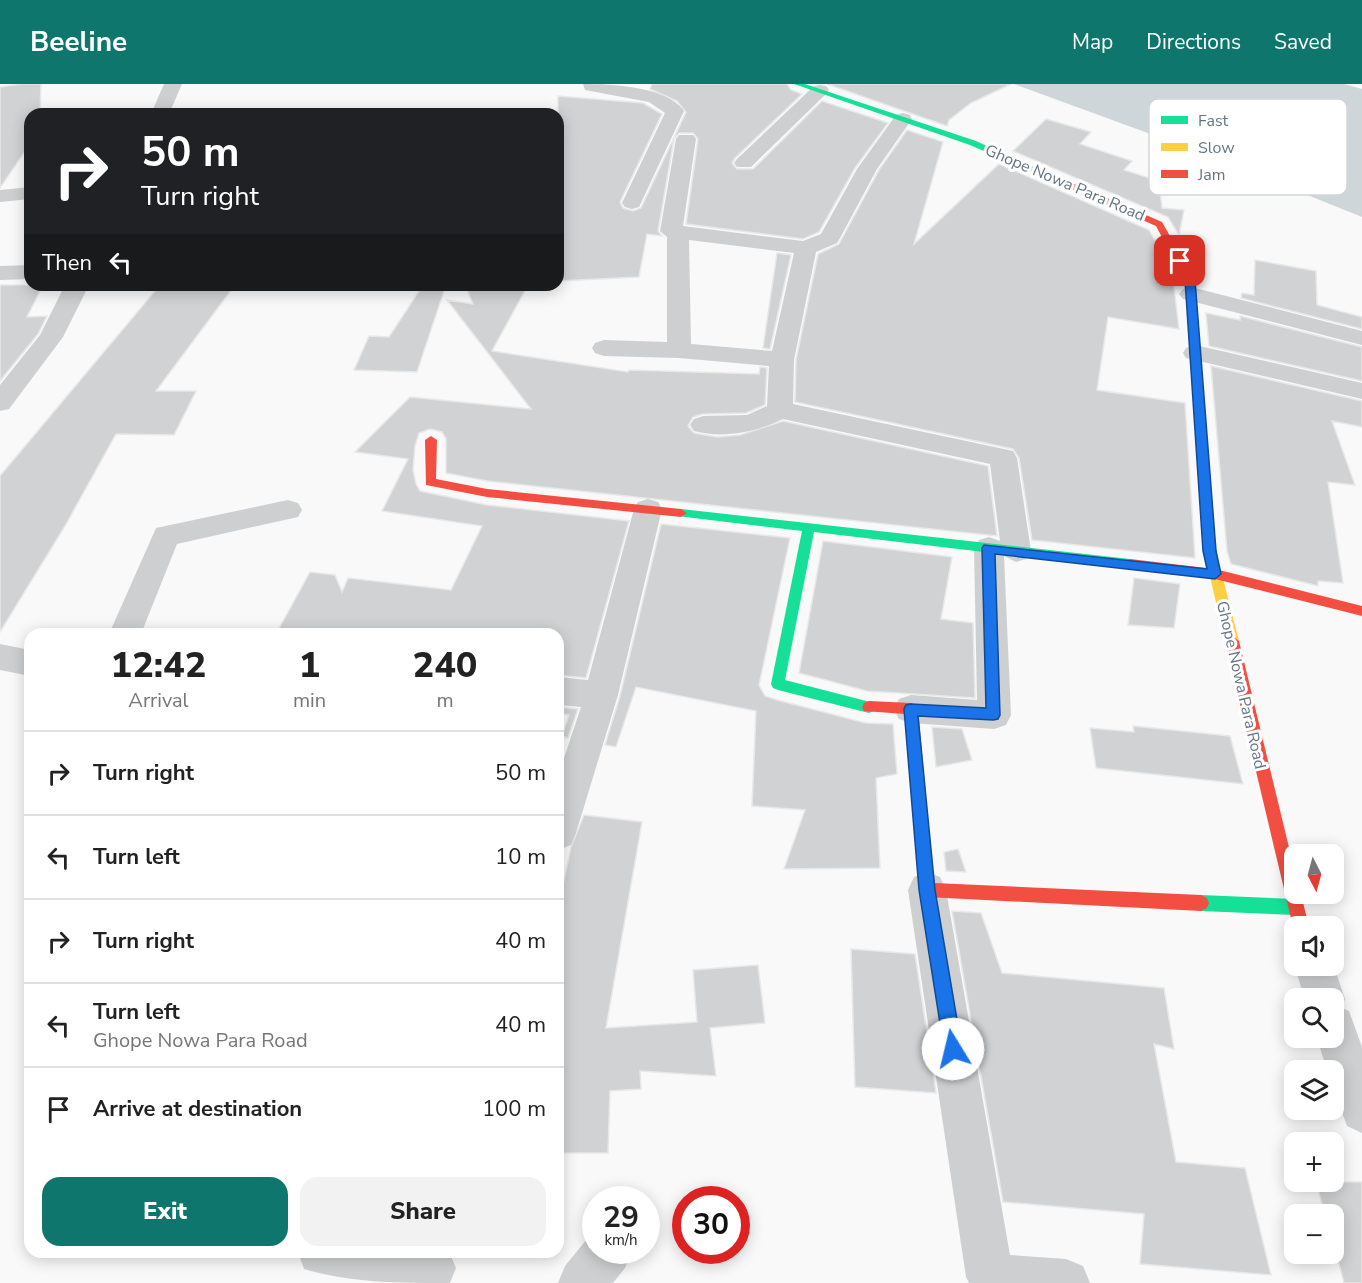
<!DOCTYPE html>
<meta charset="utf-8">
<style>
body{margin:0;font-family:"Nunito Sans",sans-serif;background:#f2f2f2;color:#222;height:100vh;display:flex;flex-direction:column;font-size:22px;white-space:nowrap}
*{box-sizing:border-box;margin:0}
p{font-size:20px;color:#767676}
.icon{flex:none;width:33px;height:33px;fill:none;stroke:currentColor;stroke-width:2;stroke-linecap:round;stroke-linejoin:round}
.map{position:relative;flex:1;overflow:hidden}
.sheet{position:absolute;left:24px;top:544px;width:540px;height:630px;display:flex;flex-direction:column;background:#fff;border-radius:18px;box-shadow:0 3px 15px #0003}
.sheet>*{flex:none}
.banner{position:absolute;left:24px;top:24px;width:540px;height:183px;border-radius:18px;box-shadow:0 3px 15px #0003;background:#202124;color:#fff;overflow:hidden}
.needle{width:39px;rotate:174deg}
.tools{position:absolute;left:1284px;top:760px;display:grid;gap:12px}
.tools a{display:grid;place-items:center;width:60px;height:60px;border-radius:12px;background:#fff;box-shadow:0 3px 15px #0003;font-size:30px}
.speed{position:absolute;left:582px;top:1102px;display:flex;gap:12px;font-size:30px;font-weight:700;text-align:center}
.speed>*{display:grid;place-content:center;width:78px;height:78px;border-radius:50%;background:#fff;box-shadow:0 3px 15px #0003;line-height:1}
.speed small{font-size:15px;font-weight:400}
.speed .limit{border:9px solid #d22;background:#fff;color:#111}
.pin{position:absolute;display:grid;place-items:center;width:51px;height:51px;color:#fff;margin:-26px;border-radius:12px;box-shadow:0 3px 9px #0006}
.me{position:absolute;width:66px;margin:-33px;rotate:351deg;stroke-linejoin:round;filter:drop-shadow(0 0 4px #0008)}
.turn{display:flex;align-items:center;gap:21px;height:126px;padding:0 18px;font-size:27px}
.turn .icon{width:78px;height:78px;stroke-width:2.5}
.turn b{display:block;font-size:42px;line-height:51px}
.then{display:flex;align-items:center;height:57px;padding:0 18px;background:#0003;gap:12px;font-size:22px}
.eta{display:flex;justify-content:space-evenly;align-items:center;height:102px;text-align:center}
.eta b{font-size:36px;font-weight:800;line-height:42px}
.cta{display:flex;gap:12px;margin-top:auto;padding:12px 18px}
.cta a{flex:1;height:69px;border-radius:18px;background:#0f766e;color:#fff;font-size:24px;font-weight:800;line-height:69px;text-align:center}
.cta a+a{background:#f2f2f2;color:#222}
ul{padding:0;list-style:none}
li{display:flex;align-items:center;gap:18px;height:84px;padding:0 18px;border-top:2px solid #e0e0e0}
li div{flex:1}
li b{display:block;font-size:22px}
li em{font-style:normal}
header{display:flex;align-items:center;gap:36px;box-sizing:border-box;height:84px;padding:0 30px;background:#0f766e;color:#fff}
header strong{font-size:28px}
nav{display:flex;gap:33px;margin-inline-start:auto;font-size:21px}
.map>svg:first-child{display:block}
.water{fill:#ced6d9}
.building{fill:#d0d2d3;stroke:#e8e8e8;stroke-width:1.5}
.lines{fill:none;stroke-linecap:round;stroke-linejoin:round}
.street{fill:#cecfd0;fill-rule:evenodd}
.fast{fill:#16e098;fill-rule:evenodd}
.slow{fill:#ffcf43;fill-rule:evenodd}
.jam{fill:#f24e42;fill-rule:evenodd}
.route{fill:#1a73e8;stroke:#114b97;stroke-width:1.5}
.labels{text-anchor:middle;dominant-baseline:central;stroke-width:6;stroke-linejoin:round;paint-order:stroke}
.street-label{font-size:16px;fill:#657683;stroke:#fff}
.key{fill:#fff;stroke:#d1d6da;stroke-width:1.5}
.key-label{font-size:16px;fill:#657683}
</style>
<header>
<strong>Beeline</strong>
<nav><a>Map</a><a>Directions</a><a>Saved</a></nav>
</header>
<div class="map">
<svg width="1362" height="1199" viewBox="0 0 1362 1199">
<rect width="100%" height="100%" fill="#f9f9f9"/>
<path class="water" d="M 1014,0 L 1344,0 L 1362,5 L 1362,133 L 1205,70 Z"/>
<path class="building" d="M 21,0 L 41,0 L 40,30 L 30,30 L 30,60 L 0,104 L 0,3 Z
M 652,0 L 787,0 L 791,6 L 802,10 L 735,74 L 732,79 L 737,85 L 753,85 L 822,17 L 888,39 L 855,84 L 819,148 L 803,155 L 686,140 L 698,55 L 693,49 L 679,49 L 674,55 L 658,147 L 662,152 L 647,150 L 639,193 L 558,197 L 558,12 L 643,19 L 662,30 L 620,118 L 623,124 L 633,127 L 641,124 L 686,28 L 677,17 L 650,5 Z
M 827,0 L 1011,0 L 971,19 L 949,36 L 947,42 Z
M 1046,35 L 1091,48 L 1080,60 L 1132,77 L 1124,86 L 1159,97 L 1162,124 L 1184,126 L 1179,151 L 1168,133 L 1013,67 Z
M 907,46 L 943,58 L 914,160 L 999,80 L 1149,146 L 1172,187 L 1179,245 L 1108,233 L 1097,306 L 1185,319 L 1195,474 L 1032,456 L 1019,374 L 1013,365 L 795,318 L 796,276 L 818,170 L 839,160 L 879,86 Z
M 777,169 L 791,171 L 770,265 L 763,264 Z
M 1255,176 L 1316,187 L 1317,221 L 1362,233 L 1362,245 L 1241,214 L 1242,209 L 1254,211 Z
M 0,201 L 43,201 L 27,233 L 47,232 L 38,250 L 0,297 Z
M 160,201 L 235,201 L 156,307 L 196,307 L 174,351 L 116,350 L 65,442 L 0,548 L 0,392 Z
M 423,201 L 446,201 L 417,288 L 354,286 L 369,252 L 389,253 Z
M 465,201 L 528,201 L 492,267 L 628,288 L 629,286 L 759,290 L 760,283 L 767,284 L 765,321 L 746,329 L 703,330 L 693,333 L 688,342 L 694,349 L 717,353 L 740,351 L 783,337 L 988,382 L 997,452 L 487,397 L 446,389 L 446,355 L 442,348 L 430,345 L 419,349 L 415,362 L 413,386 L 416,400 L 420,407 L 487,421 L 629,437 L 586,594 L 558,591 L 558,550 L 276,550 L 310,488 L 335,491 L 342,508 L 348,494 L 451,506 L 482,442 L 382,427 L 408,375 L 355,368 L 410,313 L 531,325 L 447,216 L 473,220 Z
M 1206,229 L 1240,236 L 1240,232 L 1362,263 L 1362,297 L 1209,262 Z
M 1211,282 L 1362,317 L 1362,343 L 1332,337 L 1355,401 L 1328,398 L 1343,499 L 1318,497 L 1318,502 L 1231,480 L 1227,467 Z
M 661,440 L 790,454 L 759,601 L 765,612 L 777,616 L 866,639 L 893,640 L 897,690 L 876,694 L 880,784 L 784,785 L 805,726 L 752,722 L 756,627 L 636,603 L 616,663 L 605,661 L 620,612 Z
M 823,457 L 952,473 L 941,535 L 973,539 L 975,614 L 867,607 L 799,589 Z
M 1134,494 L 1180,500 L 1174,544 L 1128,541 Z
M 558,623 L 578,625 L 568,654 L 562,652 L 569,631 L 558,629 Z
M 1133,642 L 1230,652 L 1243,700 L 1096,684 L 1090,644 L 1134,648 Z
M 932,643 L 962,645 L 972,676 L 936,683 Z
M 584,731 L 642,738 L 606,944 L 697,938 L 693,886 L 758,881 L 765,939 L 710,944 L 716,992 L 640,987 L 641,1005 L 610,1007 L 608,1069 L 558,1069 L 558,825 L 571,763 Z
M 958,765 L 966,788 L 946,787 L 944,768 Z
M 952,827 L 981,829 L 1002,889 L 1164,904 L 1174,965 L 1154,960 L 1176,1078 L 1245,1084 L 1271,1191 L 1140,1180 L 1144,1130 L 1003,1118 Z
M 851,865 L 915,870 L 936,1009 L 855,1003 Z
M 1316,1098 L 1362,1098 L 1362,1199 L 1344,1199 L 1334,1161 L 1334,1131 L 1325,1131 Z"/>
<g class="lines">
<path class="street" d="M 164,0 L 182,0 L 169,30 L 151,30 Z
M 583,0 C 611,0 667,2 684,27 L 639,123 L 632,125 L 625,123 L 622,119 L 665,29 L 649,18 L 585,6 Z
M 820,1 L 826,2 L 829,6 L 826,10 L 751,83 L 737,83 L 734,79 L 737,75 L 814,2 Z
M 903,29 L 910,31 L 912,35 L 877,85 L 840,154 L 837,159 L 816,168 L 794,276 L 793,320 L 1013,367 L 1017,374 L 1031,467 L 1026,475 L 1016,478 L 1004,472 L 1011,631 L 1006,641 L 994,645 L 911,639 L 899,635 L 894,625 L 899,615 L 911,611 L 977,616 L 974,464 L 979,456 L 989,453 L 1000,457 L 990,380 L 783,335 C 756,348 724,355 694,347 L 690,341 L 694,335 L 703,332 L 747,331 L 767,322 L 769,282 L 679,274 L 604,272 L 595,269 L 592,264 L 595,259 L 604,256 L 667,258 L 667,153 L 660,147 L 676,55 L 679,51 L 693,51 L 696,55 L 683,142 L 803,157 L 821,150 L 857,85 L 896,31 ZM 689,156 L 794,169 L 772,267 L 691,260 Z
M 30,103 L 30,115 L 0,118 L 0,106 Z
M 30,181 L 30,195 L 0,196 L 0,182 Z
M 65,201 L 89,201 L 63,253 L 9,325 L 0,327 L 0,301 L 40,251 Z
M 1191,203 L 1362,247 L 1362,261 L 1183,215 L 1179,210 L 1183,205 Z
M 1195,261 L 1362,299 L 1362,315 L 1186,274 L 1183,269 L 1186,264 Z
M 648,415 L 658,418 L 662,425 L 618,611 L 576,749 L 571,761 L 558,766 L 558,692 L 581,623 L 558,621 L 558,593 L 588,596 L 634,425 L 638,418 Z
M 288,416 L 298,419 L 302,426 L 298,433 L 177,460 L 141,550 L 109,550 L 156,444 Z
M 0,560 L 30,566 L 30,592 L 0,586 Z
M 927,788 L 940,793 L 946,806 L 1010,1171 L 1066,1175 L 1083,1182 L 1090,1199 L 969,1199 L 966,1193 L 908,806 L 914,793 Z
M 1294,881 L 1334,882 L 1345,915 L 1342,924 L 1349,927 L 1362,963 L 1362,1049 L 1347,1042 L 1334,1006 L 1334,987 L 1327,987 L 1317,954 L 1334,954 L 1334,915 L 1305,915 Z
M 596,1149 L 596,1167 L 632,1167 L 625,1184 L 613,1199 L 558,1199 L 565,1182 L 591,1150 Z
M 298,1168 L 449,1168 L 456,1184 L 450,1199 C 401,1199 350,1199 304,1185 Z"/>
<path class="fast" d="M 794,0 L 805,0 L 976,57 L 1055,93 L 1048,95 L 970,61 Z
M 681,425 L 1130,475 L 1136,480 L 1130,485 L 814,448 L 785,596 L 874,619 L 876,623 L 874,627 L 869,629 L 778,606 L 773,604 L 771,600 L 802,447 L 677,432 L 675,429 Z
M 1201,811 L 1295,815 L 1301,818 L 1303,823 L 1301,828 L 1295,831 L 1201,827 L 1195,824 L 1193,819 L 1195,814 Z"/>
<path class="slow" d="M 1197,294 L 1202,297 L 1216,467 L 1239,557 L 1232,562 L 1225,557 L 1204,467 L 1192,297 Z"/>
<path class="jam" d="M 1048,91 L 1054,91 L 1162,138 L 1195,196 L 1201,299 L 1197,300 L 1192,297 L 1185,196 L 1156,142 L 1048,95 Z
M 431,352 L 437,356 L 436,395 L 487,405 L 681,425 L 687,429 L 681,433 L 487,413 L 426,401 L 425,356 Z
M 1130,475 L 1215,485 L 1362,522 L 1362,532 L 1215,495 L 1126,483 L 1124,480 L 1126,477 Z
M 1232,552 L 1239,557 L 1294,784 L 1294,810 L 1301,810 L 1309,843 L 1294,843 L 1294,847 L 1225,557 Z
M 869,617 L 911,619 L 916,621 L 918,625 L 934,799 L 1201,811 L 1207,814 L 1209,819 L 1207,824 L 1201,827 L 927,813 L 921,811 L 919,806 L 905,630 L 864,627 L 862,623 L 864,619 Z"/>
</g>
<path class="route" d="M 1176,175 L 1183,175 L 1195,196 L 1216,467 L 1221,490 L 1215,495 L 995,470 L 1000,631 L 998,635 L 993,636 L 918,632 L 935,806 L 962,965 L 959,971 L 953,974 L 947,971 L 944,965 L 919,806 L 904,625 L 906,621 L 911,620 L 986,624 L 982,464 L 984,461 L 1207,485 L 1203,467 L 1185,196 L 1175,177 Z"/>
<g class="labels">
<g class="street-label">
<text transform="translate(1065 99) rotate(23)">Ghope Nowa Para Road</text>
<text transform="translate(1241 601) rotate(77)">Ghope Nowa Para Road</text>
</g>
</g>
<rect x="1149" y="15" width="198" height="96" rx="9" class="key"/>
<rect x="1161" y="32" width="27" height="8" fill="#16e098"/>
<rect x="1161" y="59" width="27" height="8" fill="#ffcf43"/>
<rect x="1161" y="86" width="27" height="8" fill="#f24e42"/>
<g class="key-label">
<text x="1198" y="42">Fast</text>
<text x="1198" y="69">Slow</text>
<text x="1198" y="96">Jam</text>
</g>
</svg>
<div class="tools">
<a><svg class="needle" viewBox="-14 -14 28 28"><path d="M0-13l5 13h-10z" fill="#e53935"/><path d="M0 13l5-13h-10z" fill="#767676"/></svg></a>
<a><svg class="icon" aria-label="sound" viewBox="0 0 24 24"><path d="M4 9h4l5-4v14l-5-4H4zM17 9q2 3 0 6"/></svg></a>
<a><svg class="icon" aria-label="search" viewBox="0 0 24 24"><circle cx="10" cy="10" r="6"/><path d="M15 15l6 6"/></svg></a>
<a><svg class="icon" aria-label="layers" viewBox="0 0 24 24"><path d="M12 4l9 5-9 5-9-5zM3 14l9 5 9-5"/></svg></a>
<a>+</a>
<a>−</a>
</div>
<div class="speed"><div>29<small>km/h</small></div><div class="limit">30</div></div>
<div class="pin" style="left:1180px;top:177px;background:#d93025"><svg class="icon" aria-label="arrive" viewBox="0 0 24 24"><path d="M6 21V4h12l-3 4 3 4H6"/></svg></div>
<svg class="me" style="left:953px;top:965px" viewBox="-20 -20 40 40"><circle r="19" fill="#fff"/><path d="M0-13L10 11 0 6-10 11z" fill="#1a73e8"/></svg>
<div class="banner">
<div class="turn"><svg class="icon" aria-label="right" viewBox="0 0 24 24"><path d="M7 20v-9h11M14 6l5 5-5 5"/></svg><div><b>50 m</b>Turn right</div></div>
<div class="then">Then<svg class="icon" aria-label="left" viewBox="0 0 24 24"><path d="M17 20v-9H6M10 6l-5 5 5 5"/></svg></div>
</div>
<section class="sheet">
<div class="eta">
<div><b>12:42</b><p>Arrival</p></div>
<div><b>1</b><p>min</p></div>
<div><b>240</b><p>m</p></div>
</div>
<ul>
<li><svg class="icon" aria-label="right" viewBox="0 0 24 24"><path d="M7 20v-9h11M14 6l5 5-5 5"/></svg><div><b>Turn right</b></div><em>50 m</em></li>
<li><svg class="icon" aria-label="left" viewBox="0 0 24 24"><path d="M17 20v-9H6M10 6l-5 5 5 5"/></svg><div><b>Turn left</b></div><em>10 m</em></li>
<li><svg class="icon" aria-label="right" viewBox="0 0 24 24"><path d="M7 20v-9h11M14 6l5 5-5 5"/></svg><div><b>Turn right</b></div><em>40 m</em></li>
<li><svg class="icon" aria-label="left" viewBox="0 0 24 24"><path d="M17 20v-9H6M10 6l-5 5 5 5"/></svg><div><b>Turn left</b><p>Ghope Nowa Para Road</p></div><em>40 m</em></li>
<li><svg class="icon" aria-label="arrive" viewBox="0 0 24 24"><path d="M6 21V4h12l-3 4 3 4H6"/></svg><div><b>Arrive at destination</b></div><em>100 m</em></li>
</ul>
<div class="cta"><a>Exit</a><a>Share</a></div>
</section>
</div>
